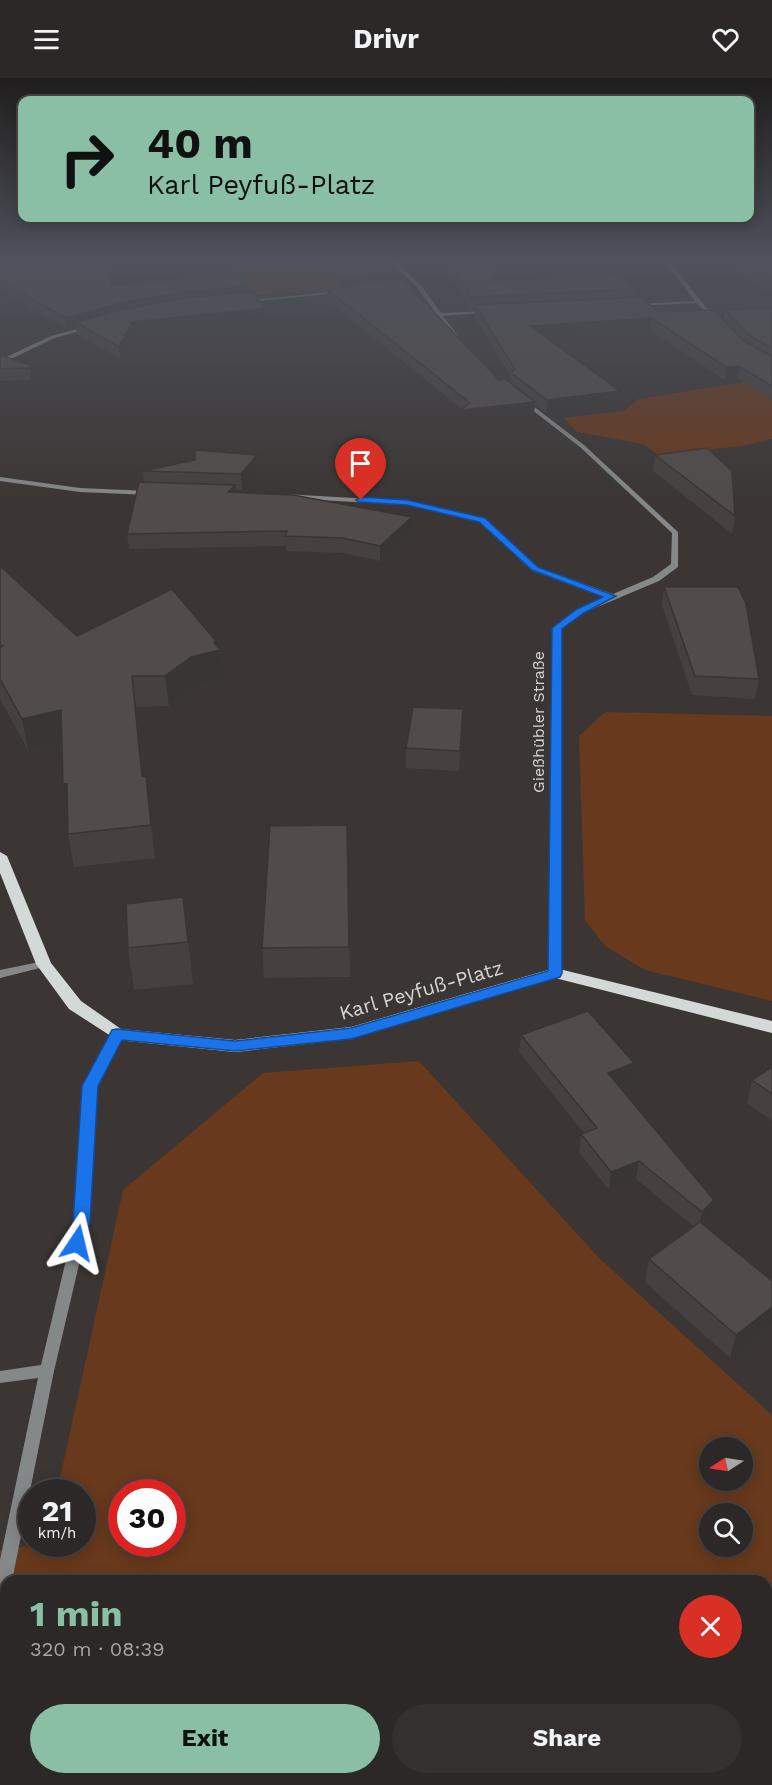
<!DOCTYPE html>
<meta charset="utf-8">
<style>
body{margin:0;font-family:"Work Sans",sans-serif;background:#34302f;color:#f1f3f6;height:100vh;display:flex;flex-direction:column;font-size:22px;white-space:nowrap}
*{box-sizing:border-box;margin:0}
p{font-size:20px;color:#a6a6a7}
.icon{flex:none;width:33px;height:33px;fill:none;stroke:currentColor;stroke-width:2;stroke-linecap:round;stroke-linejoin:round}
.map{position:relative;flex:1;overflow:hidden}
.sheet{position:absolute;left:0px;top:1497px;width:772px;height:210px;display:flex;flex-direction:column;background:#2c2827;border-radius:18px 18px 0 0;box-shadow:0 3px 15px #0003,0 0 0 2px #484444}
.sheet>*{flex:none}
.banner{position:absolute;left:18px;top:18px;width:736px;height:126px;border-radius:12px;box-shadow:0 3px 15px #0003,0 0 0 2px #484444;background:#8abfa5;color:#111;overflow:hidden}
.needle{width:39px;rotate:258deg}
.fabs{position:absolute;left:699px;top:1359px;display:grid;gap:12px}
.fabs a{display:grid;place-items:center;width:54px;height:54px;border-radius:50%;background:#2c2827;box-shadow:0 3px 15px #0003,0 0 0 2px #484444;font-size:30px}
.speed{position:absolute;left:18px;top:1401px;display:flex;gap:12px;font-size:30px;font-weight:700;text-align:center}
.speed>*{display:grid;place-content:center;width:78px;height:78px;border-radius:50%;background:#2c2827;box-shadow:0 3px 15px #0003,0 0 0 2px #484444;line-height:1}
.speed small{font-size:15px;font-weight:400}
.speed .limit{border:9px solid #d22;background:#fff;color:#111}
.pin{position:absolute;display:grid;place-items:center;width:51px;height:51px;color:#fff;margin:-62px -26px;border-radius:50% 50% 50% 0;rotate:-45deg;box-shadow:0 0 6px #0007}
.pin .icon{rotate:45deg}
.me{position:absolute;width:66px;margin:-33px;rotate:10deg;stroke-linejoin:round;filter:drop-shadow(0 0 4px #0008)}
.turn{display:flex;align-items:center;gap:21px;height:126px;padding:0 30px;font-size:27px}
.turn .icon{width:78px;height:78px;stroke-width:2.5}
.turn b{display:block;font-size:42px;line-height:51px}
.round{display:grid;place-items:center;flex:none;width:63px;height:63px;border-radius:32px;background:#34302f}
.headline{display:flex;align-items:center;justify-content:space-between;height:102px;padding:0 30px}
h1{font-size:36px;font-weight:700;line-height:45px;color:#8abfa5}
.button{display:flex;gap:12px;margin-top:auto;padding:12px 30px}
.button a{flex:1;height:69px;border-radius:36px;background:#8abfa5;color:#111;font-size:24px;font-weight:700;line-height:69px;text-align:center}
.button a+a{background:#34302f;color:#f1f3f6}
header{display:flex;justify-content:space-between;align-items:center;height:78px;padding:0 30px;background:#2c2827;font-size:27px;font-weight:700}
.map>svg:first-child{display:block}
.green{fill:#68391c;fill-rule:evenodd}
.lines{fill:none;stroke-linecap:round;stroke-linejoin:round}
.minor{fill:#858888;fill-rule:evenodd}
.major{fill:#d2d9d7;fill-rule:evenodd}
.wall{fill:#46413f}
.shaded-wall{fill:#393533}
.building{fill:#514c49;stroke:#393533;stroke-width:1.5}
.route{fill:#1a73e8;stroke:#114b97;stroke-width:1.5}
.labels{text-anchor:middle;dominant-baseline:central;stroke-width:6;stroke-linejoin:round;paint-order:stroke}
.far-street-label{font-size:16px;fill:#d7d4d2;stroke:#3b3634}
.street-label{font-size:20px;fill:#d7d4d2;stroke:#3b3634}
</style>
<header><svg class="icon" aria-label="menu" viewBox="0 0 24 24"><path d="M4 6h16M4 12h16M4 18h16"/></svg>Drivr<svg class="icon" aria-label="heart" viewBox="0 0 24 24"><path d="M12 20l-8-8c-3-5 5-10 8-4 3-6 11-1 8 4z"/></svg></header>
<div class="map">
<svg width="772" height="1707" viewBox="0 0 772 1707">
<rect width="100%" height="100%" fill="#3b3634"/>
<path class="green" d="M 230,184 L 335,184 L 355,208 L 256,217 Z
M 752,303 L 772,322 L 772,361 L 742,368 L 658,377 L 644,366 L 577,354 L 564,340 L 624,333 L 638,321 Z
M 605,634 L 772,638 L 772,923 L 645,892 L 605,868 L 585,842 L 579,658 Z
M 419,983 L 600,1181 L 772,1337 L 772,1707 L 0,1707 L 0,1473 L 38,1466 L 82,1466 L 82,1414 L 57,1414 L 123,1112 L 263,995 ZM 710,1370 L 742,1370 L 742,1402 L 710,1402 ZM 122,1414 L 172,1414 L 172,1466 L 122,1466 ZM 710,1436 L 742,1436 L 742,1468 L 710,1468 ZM 6,1503 L 766,1503 L 766,1701 L 6,1701 Z"/>
<g class="lines">
<path class="minor" d="M 391,184 L 396,184 L 420,206 L 441,235 L 489,233 L 491,234 L 443,238 L 459,259 L 454,260 L 416,208 Z
M 670,184 L 674,184 L 672,187 L 717,243 L 713,243 L 697,225 L 635,228 L 637,226 L 695,223 L 668,187 Z
M 340,213 L 342,215 L 245,224 L 243,223 Z
M 88,248 L 90,250 L 55,260 L 0,286 L 0,282 L 51,258 Z
M 524,321 L 584,367 L 678,454 L 678,489 L 659,503 L 583,535 L 561,551 L 560,895 L 555,899 L 550,895 L 553,550 L 577,531 L 607,519 L 532,493 L 479,443 L 407,427 L 284,420 L 281,418 L 284,416 L 407,423 L 483,441 L 538,489 L 613,516 L 653,499 L 671,486 L 672,455 L 580,369 L 522,324 L 521,323 Z
M 0,399 L 80,410 L 149,413 L 152,415 L 149,417 L 80,414 L 0,403 Z
M 44,883 L 48,884 L 49,886 L 48,888 L 0,900 L 0,892 Z
M 117,952 L 121,953 L 123,956 L 96,1008 L 89,1144 L 54,1293 L 12,1503 L 6,1503 L 6,1527 L 0,1529 L 0,1482 L 38,1300 L 0,1305 L 0,1293 L 41,1287 L 75,1144 L 84,1008 L 111,956 L 113,953 Z"/>
<path class="major" d="M 0,774 L 7,778 L 51,885 L 81,923 L 121,951 L 235,962 L 351,949 L 555,890 L 772,943 L 772,955 L 555,900 L 351,961 L 235,974 L 117,962 L 69,931 L 36,886 L 0,795 Z"/>
</g>
<path class="wall" d="M 323,184 L 387,184 L 396,201 L 500,303 L 510,305 L 510,297 L 475,239 L 475,231 L 470,231 L 442,184 L 492,184 L 491,203 L 635,211 L 634,219 L 658,234 L 724,243 L 725,232 L 772,230 L 772,322 L 737,300 L 725,302 L 650,252 L 545,259 L 619,326 L 546,335 L 534,326 L 534,336 L 460,345 L 462,331 L 327,222 L 327,211 L 342,210 Z
M 723,184 L 772,184 L 772,215 L 771,215 Z
M 0,187 L 112,208 L 247,208 L 247,214 L 265,230 L 265,242 L 134,256 L 120,281 L 77,256 L 76,249 L 68,251 L 0,213 Z
M 0,277 L 30,287 L 31,302 L 0,303 Z
M 655,377 L 735,438 L 732,456 L 653,393 Z
M 195,382 L 258,394 L 242,412 L 235,412 L 235,415 L 412,439 L 412,454 L 380,483 L 343,475 L 286,473 L 286,468 L 129,471 L 127,456 L 144,404 L 143,393 Z
M 0,488 L 77,558 L 216,567 L 222,602 L 194,609 L 169,628 L 136,629 L 143,698 L 150,730 L 155,780 L 74,789 L 68,756 L 68,735 L 62,664 L 28,672 L 0,621 Z
M 664,509 L 759,601 L 755,621 L 692,617 L 662,527 Z
M 462,651 L 459,693 L 406,690 L 406,670 Z
M 347,747 L 350,899 L 264,900 L 262,870 Z
M 183,819 L 193,906 L 134,912 L 128,870 Z
M 521,957 L 634,985 L 631,1003 L 618,1008 L 714,1122 L 710,1140 L 703,1147 L 772,1203 L 772,1247 L 730,1280 L 645,1204 L 649,1181 L 694,1149 L 636,1101 L 609,1112 L 579,1074 L 581,1056 L 584,1055 L 519,974 Z
M 772,989 L 772,1043 L 747,1025 L 752,1002 Z"/>
<path class="shaded-wall" d="M 396,194 L 396,205 L 347,206 L 347,210 L 342,210 L 342,199 Z
M 247,208 L 247,219 L 75,244 L 76,249 L 68,251 L 66,240 L 120,225 L 185,214 Z
M 265,230 L 265,242 L 134,256 L 120,281 L 119,269 L 132,244 Z
M 651,240 L 650,252 L 529,260 L 530,248 Z
M 739,288 L 737,300 L 725,302 L 726,289 Z
M 620,313 L 619,326 L 546,335 L 547,322 Z
M 535,324 L 534,336 L 460,345 L 461,332 Z
M 257,377 L 258,394 L 242,412 L 241,396 Z
M 235,407 L 236,421 L 228,414 Z
M 412,439 L 412,454 L 380,483 L 380,468 Z
M 216,563 L 217,573 L 220,572 L 222,602 L 194,609 L 169,628 L 165,598 L 191,579 Z
M 132,598 L 136,629 L 146,730 L 142,698 Z
M 61,632 L 66,663 L 28,672 L 22,641 Z
M 146,698 L 150,730 L 155,780 L 151,747 Z
M 63,706 L 67,706 L 68,738 Z
M 634,985 L 631,1003 L 605,1012 L 608,995 Z
M 639,1083 L 636,1101 L 609,1112 L 611,1094 Z
M 714,1122 L 710,1140 L 698,1152 L 702,1134 Z
M 772,1229 L 772,1247 L 730,1280 L 736,1257 Z"/>
<path class="building" d="M 2,184 L 106,184 L 112,208 L 236,195 L 247,208 L 185,214 L 120,225 L 66,240 L 0,203 L 0,187 Z
M 331,184 L 387,184 L 396,194 L 342,199 Z
M 449,184 L 492,184 L 490,203 L 619,197 L 635,211 L 471,219 Z
M 744,184 L 772,184 L 772,201 Z
M 402,201 L 500,303 L 504,300 L 535,324 L 461,332 L 470,325 L 327,211 L 350,209 L 347,206 Z
M 251,214 L 265,230 L 132,244 L 119,269 L 75,244 L 122,232 L 185,220 Z
M 641,219 L 658,234 L 714,232 L 745,264 L 772,278 L 772,308 L 739,288 L 726,289 L 651,240 L 530,248 L 620,313 L 547,322 L 511,295 L 515,291 L 475,227 Z
M 772,230 L 772,270 L 752,259 L 725,232 Z
M 0,277 L 30,287 L 30,290 L 0,291 Z
M 707,370 L 732,393 L 735,438 L 655,377 Z
M 195,372 L 257,377 L 241,396 L 143,393 L 195,382 Z
M 139,404 L 235,407 L 228,414 L 293,417 L 412,439 L 380,468 L 343,460 L 285,458 L 287,453 L 127,456 Z
M 0,488 L 77,558 L 172,511 L 216,563 L 214,564 L 220,572 L 191,579 L 165,598 L 132,598 L 142,698 L 146,698 L 151,747 L 68,756 L 67,706 L 63,706 L 61,632 L 22,641 L 0,601 L 0,570 L 3,568 L 0,567 Z
M 664,509 L 738,509 L 746,526 L 759,601 L 695,598 Z
M 413,629 L 463,631 L 460,673 L 406,670 Z
M 347,747 L 349,869 L 262,870 L 270,748 Z
M 183,819 L 188,864 L 128,870 L 126,826 Z
M 588,933 L 634,985 L 608,995 L 714,1122 L 702,1134 L 639,1083 L 611,1094 L 581,1056 L 597,1050 L 521,957 Z
M 772,989 L 772,1016 L 752,1002 Z
M 700,1144 L 772,1203 L 772,1229 L 736,1257 L 649,1181 Z"/>
<linearGradient id="sky" x2="0" y2="1"><stop stop-color="#201e1d"/><stop offset="0.43" stop-color="#4f525c"/><stop offset="1" stop-color="#4f525c" stop-opacity="0"/></linearGradient>
<rect width="772" height="423" fill="url(#sky)"/>
<path class="route" d="M 361,419 L 407,422 L 485,440 L 538,489 L 616,518 L 584,535 L 562,551 L 562,895 L 560,899 L 351,961 L 235,973 L 122,962 L 98,1008 L 90,1144 L 83,1170 L 77,1172 L 71,1170 L 68,1165 L 73,1144 L 82,1008 L 112,952 L 117,951 L 235,963 L 351,950 L 548,893 L 552,550 L 577,531 L 603,519 L 532,492 L 479,444 L 407,427 L 358,424 L 356,422 Z"/>
<g class="labels">
<g class="far-street-label">
<text transform="translate(538 644) rotate(-90)">Gießhübler Straße</text>
</g>
<g class="street-label">
<text transform="translate(421 912) rotate(-16)">Karl Peyfuß-Platz</text>
</g>
</g>
</svg>
<div class="fabs">
<a><svg class="needle" viewBox="-14 -14 28 28"><path d="M0-13l5 13h-10z" fill="#e53935"/><path d="M0 13l5-13h-10z" fill="#a6a6a7"/></svg></a>
<a><svg class="icon" aria-label="search" viewBox="0 0 24 24"><circle cx="10" cy="10" r="6"/><path d="M15 15l6 6"/></svg></a>
</div>
<div class="speed"><div>21<small>km/h</small></div><div class="limit">30</div></div>
<div class="pin" style="left:361px;top:422px;background:#d93025"><svg class="icon" aria-label="arrive" viewBox="0 0 24 24"><path d="M6 21V4h12l-3 4 3 4H6"/></svg></div>
<svg class="me" style="left:77px;top:1165px" viewBox="-20 -20 40 40"><path d="M0-17L14 15 0 8-14 15z" fill="#1a73e8" stroke="#fff" stroke-width="4"/></svg>
<div class="banner">
<div class="turn"><svg class="icon" aria-label="right" viewBox="0 0 24 24"><path d="M7 20v-9h11M14 6l5 5-5 5"/></svg><div><b>40 m</b>Karl Peyfuß-Platz</div></div>
</div>
<section class="sheet">
<div class="headline"><div><h1>1 min</h1><p>320 m · 08:39</p></div><a class="round" style="background:#d93025;color:#fff"><svg class="icon" aria-label="close" viewBox="0 0 24 24"><path d="M6 6l12 12M18 6L6 18"/></svg></a></div>
<div class="button"><a>Exit</a><a>Share</a></div>
</section>
</div>
